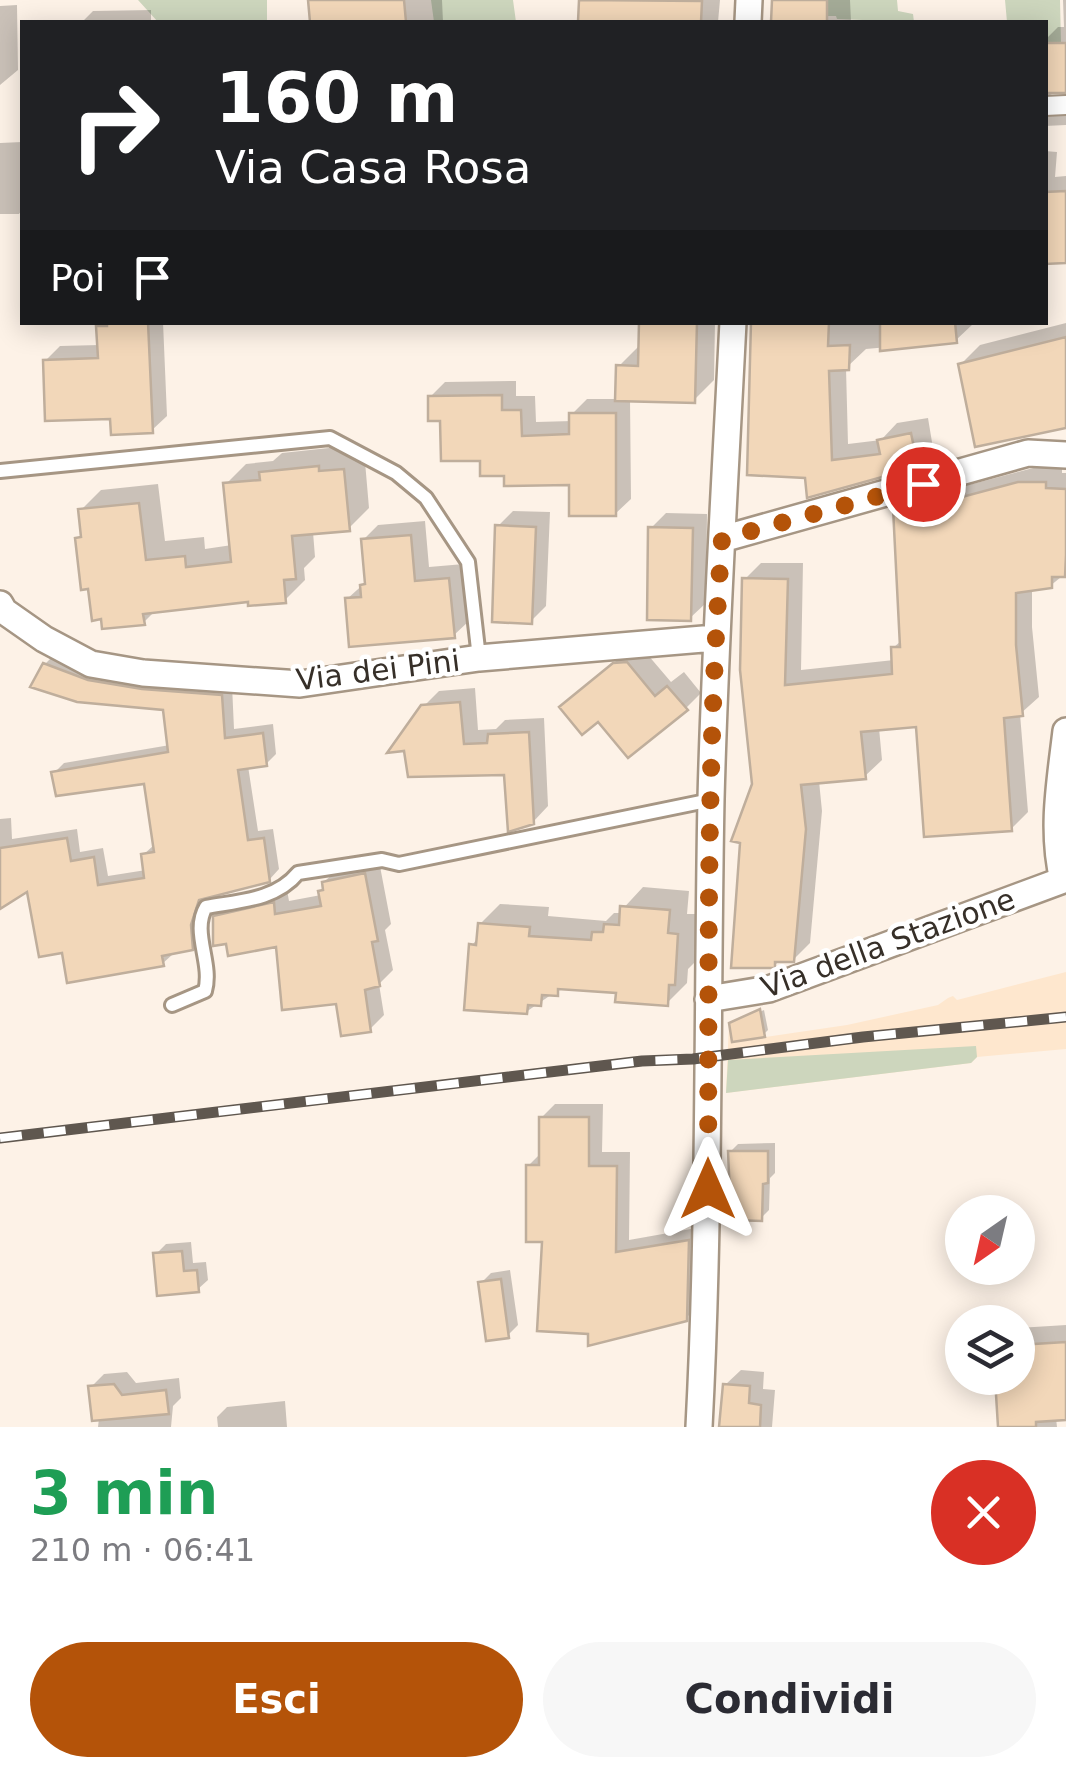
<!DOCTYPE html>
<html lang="it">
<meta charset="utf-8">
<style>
body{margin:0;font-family:"DejaVu Sans",sans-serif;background:#f7f7f7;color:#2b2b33;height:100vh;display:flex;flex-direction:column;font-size:38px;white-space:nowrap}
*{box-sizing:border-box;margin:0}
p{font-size:32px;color:#7c7c81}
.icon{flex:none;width:55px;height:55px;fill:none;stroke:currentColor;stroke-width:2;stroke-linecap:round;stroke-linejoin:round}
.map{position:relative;height:1427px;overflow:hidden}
.panel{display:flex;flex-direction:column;background:#fff;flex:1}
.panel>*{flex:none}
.banner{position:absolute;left:20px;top:20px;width:1028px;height:305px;border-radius:0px;box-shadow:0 5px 25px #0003;background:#202124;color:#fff;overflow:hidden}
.needle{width:65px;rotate:214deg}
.buttons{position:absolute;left:945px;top:1195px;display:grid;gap:20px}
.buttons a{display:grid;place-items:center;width:90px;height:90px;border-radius:50%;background:#fff;box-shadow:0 5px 25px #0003;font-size:50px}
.pin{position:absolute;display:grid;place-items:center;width:85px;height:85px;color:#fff;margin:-42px;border:5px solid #fff;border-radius:50%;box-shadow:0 2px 10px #0007}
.me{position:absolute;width:110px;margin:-55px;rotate:0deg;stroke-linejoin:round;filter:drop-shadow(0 0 8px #0008)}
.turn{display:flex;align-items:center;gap:35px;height:210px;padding:0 30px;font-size:45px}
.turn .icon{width:130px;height:130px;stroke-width:2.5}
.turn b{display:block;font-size:70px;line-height:85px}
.then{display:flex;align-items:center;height:95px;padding:0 30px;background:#0003;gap:20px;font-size:38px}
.round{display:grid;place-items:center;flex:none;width:105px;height:105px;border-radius:52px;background:#f7f7f7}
.head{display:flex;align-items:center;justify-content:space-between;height:170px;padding:0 30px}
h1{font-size:60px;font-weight:800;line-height:75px;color:#1e9e55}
.primary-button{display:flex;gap:20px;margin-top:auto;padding:20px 30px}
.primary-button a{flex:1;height:115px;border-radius:60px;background:#b45309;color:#fff;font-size:40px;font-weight:800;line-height:115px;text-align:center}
.primary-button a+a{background:#f7f7f7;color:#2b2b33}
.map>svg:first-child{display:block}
.built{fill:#fee7ce}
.green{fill:#cdd6bd}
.shadow{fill:#0003}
.building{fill:#f2d7b9;stroke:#bfae9c;stroke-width:2.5}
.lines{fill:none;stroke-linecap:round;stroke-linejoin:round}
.service-casing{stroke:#a69684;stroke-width:18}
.pedestrian-casing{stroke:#a69684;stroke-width:22}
.minor-casing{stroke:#a69684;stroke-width:30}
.service{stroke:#fff;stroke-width:12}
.pedestrian{stroke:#fff;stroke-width:18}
.minor{stroke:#fff;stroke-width:25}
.rail-casing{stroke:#5f574f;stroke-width:11}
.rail{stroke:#fff;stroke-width:8;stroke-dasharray:22;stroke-linecap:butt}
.route{stroke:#b45309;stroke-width:18;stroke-dasharray:0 32.4}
.labels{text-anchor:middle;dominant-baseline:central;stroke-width:9;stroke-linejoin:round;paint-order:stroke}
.street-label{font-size:30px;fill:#362f28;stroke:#fff}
</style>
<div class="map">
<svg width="1066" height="1427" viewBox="0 0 1066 1427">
<rect width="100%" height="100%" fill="#fdf2e7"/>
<path class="built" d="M 1066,972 L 1066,1049 L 977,1057 L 971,1063 L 726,1093 L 729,1023 L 732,1042 L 847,1025 L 938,1005 L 948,998 L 953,996 L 957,1000 Z"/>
<path class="green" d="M 138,0 L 267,0 L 267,22 L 158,22 Z
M 431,0 L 513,0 L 516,22 L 434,22 Z
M 827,0 L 897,0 L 898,11 L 913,14 L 914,22 L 837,19 L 836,16 L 828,16 Z
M 1005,0 L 1060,0 L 1061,43 L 1045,43 L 1045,22 L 1007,22 Z
M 976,1046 L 977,1057 L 971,1063 L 726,1093 L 728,1060 Z"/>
<path class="shadow" d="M 312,0 L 442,0 L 443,22 L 312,22 Z
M 582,0 L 720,0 L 718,22 L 580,22 Z
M 773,0 L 850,0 L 851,22 L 772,22 Z
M 1063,0 L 1066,0 L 1066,92 L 1046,92 L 1066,102 L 1066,125 L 1045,126 L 1045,40 L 1058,27 L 1064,27 Z
M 17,5 L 18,70 L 0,85 L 0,6 Z
M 151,10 L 151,22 L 82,22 L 93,11 Z
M 22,142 L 22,210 L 19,214 L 0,214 L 0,143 Z
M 1045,151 L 1057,152 L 1055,177 L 1066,176 L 1066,260 L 1045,262 Z
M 104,322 L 163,322 L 167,416 L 151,431 L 112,416 L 45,361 L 60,346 L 99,345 L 99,327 Z
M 641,322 L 715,322 L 714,380 L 694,400 L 630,399 L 631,499 L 615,514 L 572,482 L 506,474 L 482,458 L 442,419 L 430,397 L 445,382 L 516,381 L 516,396 L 535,396 L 536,422 L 572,421 L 572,414 L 587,399 L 618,399 L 619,366 L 639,346 Z
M 752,322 L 972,322 L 973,324 L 955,341 L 866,349 L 846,368 L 848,444 L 881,440 L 897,423 L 928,418 L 933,448 L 916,465 L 808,476 Z
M 1066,323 L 1066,425 L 960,365 L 980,345 Z
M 338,447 L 339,453 L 364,450 L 369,508 L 349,528 L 313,532 L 315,557 L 304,568 L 305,580 L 285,600 L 250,599 L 156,610 L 144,622 L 90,587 L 77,539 L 83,533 L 81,510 L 101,490 L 158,484 L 165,541 L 204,537 L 205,549 L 232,545 L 226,484 L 246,464 L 273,461 L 282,453 Z
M 1062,466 L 1062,473 L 1066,473 L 1066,573 L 1050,586 L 1032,588 L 1032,627 L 1039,697 L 1020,714 L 1028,812 L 1011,829 L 919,724 L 879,728 L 882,760 L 865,776 L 819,781 L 822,811 L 810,943 L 793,960 L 780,960 L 774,966 L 755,784 L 745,579 L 761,563 L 803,563 L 801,670 L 894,660 L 893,648 L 902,640 L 896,509 L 913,492 L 940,484 L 942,492 L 1037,467 Z
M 513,511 L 550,512 L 546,606 L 531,621 L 498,526 Z
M 666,513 L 707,514 L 706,603 L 690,618 L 651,528 Z
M 425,521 L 429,567 L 464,564 L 469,621 L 453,636 L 347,599 L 367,581 L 363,540 L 378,525 Z
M 642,648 L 671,682 L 684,672 L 701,693 L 686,708 L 578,692 L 631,649 Z
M 55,654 L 232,685 L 234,729 L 273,724 L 276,754 L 266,764 L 248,766 L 258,831 L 273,829 L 279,869 L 269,880 L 206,896 L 200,913 L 202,937 L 192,948 L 173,954 L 162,964 L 64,950 L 28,888 L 0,906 L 0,819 L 11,818 L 12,839 L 77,829 L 80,852 L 103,848 L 108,876 L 146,870 L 143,855 L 154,845 L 146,781 L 54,773 L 64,763 L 170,745 L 165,708 L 45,664 Z
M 475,688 L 478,730 L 496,729 L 505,720 L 544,718 L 548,806 L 533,822 L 506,773 L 410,774 L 423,707 L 439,691 Z
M 379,861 L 391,924 L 385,930 L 393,970 L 379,984 L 384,1015 L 370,1029 L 278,944 L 216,917 L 230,903 L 287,890 L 289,901 L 321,895 L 324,882 L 339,868 Z
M 643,887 L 689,891 L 687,914 L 697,914 L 694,963 L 688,969 L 687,983 L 667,1003 L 618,991 L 564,986 L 526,1012 L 472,945 L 479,937 L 480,924 L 500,904 L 549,907 L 548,916 L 606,921 L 614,913 L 619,913 Z
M 764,1010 L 768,1030 L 764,1034 L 732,1024 Z
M 555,1104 L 603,1104 L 602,1152 L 630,1152 L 629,1240 L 702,1227 L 700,1304 L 686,1318 L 590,1331 L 545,1240 L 528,1166 L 541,1153 L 541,1118 Z
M 775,1143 L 775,1173 L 770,1178 L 769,1210 L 761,1218 L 730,1152 L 738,1144 Z
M 191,1242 L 193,1263 L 206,1262 L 208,1280 L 198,1289 L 156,1254 L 166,1244 Z
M 510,1270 L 518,1325 L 508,1335 L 481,1283 L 491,1273 Z
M 1066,1325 L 1066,1418 L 1056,1418 L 1057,1427 L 1001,1427 L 997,1378 L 1018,1378 L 1018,1328 Z
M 741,1370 L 764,1372 L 763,1389 L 775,1390 L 772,1427 L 722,1427 L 725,1385 Z
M 127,1372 L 136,1383 L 179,1378 L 181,1398 L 173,1406 L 171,1427 L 98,1427 L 99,1418 L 91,1387 L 104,1374 Z
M 285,1401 L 287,1427 L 218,1427 L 217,1417 L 227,1407 Z"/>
<path class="building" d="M 308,0 L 404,0 L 406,22 L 310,22 Z
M 579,0 L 702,1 L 701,22 L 578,22 Z
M 772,0 L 827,0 L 827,22 L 771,22 Z
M 1045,43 L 1066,43 L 1066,93 L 1045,93 Z
M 1066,191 L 1066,263 L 1045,264 L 1045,192 Z
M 107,322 L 148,322 L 153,433 L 111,435 L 110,419 L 45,421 L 43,360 L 98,358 L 96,326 L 107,326 Z
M 639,322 L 697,322 L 695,403 L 615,401 L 616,365 L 638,366 Z
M 751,322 L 829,322 L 828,346 L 850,345 L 849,370 L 829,371 L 832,460 L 880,454 L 877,440 L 911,433 L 918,467 L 807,498 L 805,478 L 747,475 Z
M 880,322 L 955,322 L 957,343 L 880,351 Z
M 1066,337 L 1066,428 L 975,447 L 958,364 Z
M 502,395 L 502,410 L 521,410 L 522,436 L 569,434 L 569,413 L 616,413 L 616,516 L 569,516 L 569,485 L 504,486 L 504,476 L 480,476 L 480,461 L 441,461 L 440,421 L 428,421 L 428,396 Z
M 319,466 L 319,471 L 344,469 L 350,531 L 292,536 L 296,579 L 284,580 L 286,603 L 248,606 L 248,602 L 143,614 L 145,625 L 102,629 L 101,619 L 92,621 L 88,589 L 81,590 L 75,538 L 81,537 L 78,509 L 139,503 L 146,560 L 185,556 L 186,567 L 231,562 L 223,483 L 260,480 L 259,472 Z
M 1018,482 L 1046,482 L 1046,488 L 1066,489 L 1066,555 L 1065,577 L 1052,577 L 1052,588 L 1016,593 L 1016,645 L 1023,716 L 1004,718 L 1012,831 L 924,837 L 916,727 L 861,732 L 866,779 L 801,785 L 806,829 L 794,962 L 775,962 L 775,968 L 731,968 L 740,843 L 731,841 L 752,784 L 740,670 L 742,578 L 788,579 L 785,685 L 892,674 L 891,647 L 900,647 L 893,508 L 924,499 L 925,507 Z
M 495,525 L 536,527 L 532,624 L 492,622 Z
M 648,527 L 693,528 L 691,621 L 647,620 Z
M 411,535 L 415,581 L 449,578 L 455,638 L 349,647 L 345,598 L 361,597 L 360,585 L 365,584 L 361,539 Z
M 627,662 L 655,696 L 667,686 L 688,710 L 628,758 L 598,722 L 582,735 L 559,707 L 613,663 Z
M 43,663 L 88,680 L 142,689 L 222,695 L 225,738 L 263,733 L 267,766 L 238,770 L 248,840 L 264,838 L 270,882 L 199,900 L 191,925 L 193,950 L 162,956 L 164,966 L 67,983 L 62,953 L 39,957 L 27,892 L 0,909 L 0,848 L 67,838 L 71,861 L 94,857 L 98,885 L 144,878 L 141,854 L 154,852 L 144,784 L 56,796 L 51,772 L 168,752 L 163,710 L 77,702 L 30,687 Z
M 460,702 L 464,744 L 487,743 L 488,734 L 529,732 L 534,824 L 508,832 L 504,775 L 408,777 L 404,751 L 387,753 L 421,705 Z
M 365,873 L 378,941 L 372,942 L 380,986 L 365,990 L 371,1032 L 341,1036 L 336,1004 L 282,1010 L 276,947 L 228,956 L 226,944 L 213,946 L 213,916 L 274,902 L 275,914 L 321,906 L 318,891 L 323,890 L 322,882 Z
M 620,906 L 670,910 L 668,933 L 678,934 L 675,985 L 669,985 L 668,1006 L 615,1002 L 616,993 L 558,989 L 558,996 L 542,995 L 541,1006 L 528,1005 L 527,1014 L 464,1010 L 469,944 L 476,945 L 478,923 L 530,927 L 529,936 L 591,940 L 592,932 L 603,932 L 604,924 L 619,925 Z
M 760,1009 L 765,1037 L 732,1042 L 729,1023 Z
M 539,1117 L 589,1117 L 589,1166 L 617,1166 L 616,1252 L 689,1240 L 687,1321 L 588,1346 L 588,1334 L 537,1331 L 542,1242 L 526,1242 L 526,1165 L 539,1165 Z
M 728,1151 L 768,1151 L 768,1183 L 763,1184 L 762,1221 L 731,1220 Z
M 182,1251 L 184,1271 L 197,1270 L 199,1292 L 157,1296 L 153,1253 Z
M 501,1279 L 509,1338 L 486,1341 L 478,1282 Z
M 1066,1342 L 1066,1420 L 1036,1422 L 1036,1427 L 998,1427 L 995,1378 L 1018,1378 L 1018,1345 Z
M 114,1384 L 122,1395 L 166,1390 L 169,1414 L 92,1421 L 88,1386 Z
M 723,1384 L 750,1386 L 749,1403 L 761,1405 L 760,1427 L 719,1427 Z"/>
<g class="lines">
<defs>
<path id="service" d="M 0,471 L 330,438 L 396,473 L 426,498 L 468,562 L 479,658
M 172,1005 L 205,991 C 213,963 191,932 206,907 C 239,901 276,900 298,873 L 382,860 L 399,864 L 711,800"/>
<path id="pedestrian" d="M 1045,106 L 1066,105"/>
<path id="minor" d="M 748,22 L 749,0
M 722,539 L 1028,453 L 1066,455
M 0,604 L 4,611 L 44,639 L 91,664 L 143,673 L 300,684 L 479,658 L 715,638
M 708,999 L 769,989 L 1063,880 C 1051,830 1060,782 1066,731
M 699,1427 C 710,1218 707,1008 711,799 C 715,640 725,481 733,322"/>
</defs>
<use href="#service" class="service-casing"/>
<use href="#pedestrian" class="pedestrian-casing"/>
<use href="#minor" class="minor-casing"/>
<use href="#service" class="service"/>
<use href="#pedestrian" class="pedestrian"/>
<use href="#minor" class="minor"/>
<defs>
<path id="rail" d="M 0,1138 L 642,1061 L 693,1059 L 863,1037 L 1066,1017"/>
</defs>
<use href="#rail" class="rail-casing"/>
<use href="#rail" class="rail"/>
</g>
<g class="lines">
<path class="route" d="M 708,1189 C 709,972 706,755 722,539 L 923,484"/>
</g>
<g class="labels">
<g class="street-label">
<text transform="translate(378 670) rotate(-7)">Via dei Pini</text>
<text transform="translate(888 943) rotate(-20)">Via della Stazione</text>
</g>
</g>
</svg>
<div class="buttons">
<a><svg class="needle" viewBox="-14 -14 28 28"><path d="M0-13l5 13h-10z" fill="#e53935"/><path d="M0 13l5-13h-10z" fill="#7c7c81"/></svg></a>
<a><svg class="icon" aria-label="layers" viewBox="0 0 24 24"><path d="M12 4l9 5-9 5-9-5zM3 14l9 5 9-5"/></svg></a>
</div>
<div class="pin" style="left:923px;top:484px;background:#d93025"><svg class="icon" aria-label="arrive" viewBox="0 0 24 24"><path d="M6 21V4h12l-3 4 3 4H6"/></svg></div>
<svg class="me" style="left:708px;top:1189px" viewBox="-20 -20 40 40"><path d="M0-17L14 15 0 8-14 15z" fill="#b45309" stroke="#fff" stroke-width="4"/></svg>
<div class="banner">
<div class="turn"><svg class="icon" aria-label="right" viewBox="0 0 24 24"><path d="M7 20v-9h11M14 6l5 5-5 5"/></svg><div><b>160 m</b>Via Casa Rosa</div></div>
<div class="then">Poi<svg class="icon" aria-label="arrive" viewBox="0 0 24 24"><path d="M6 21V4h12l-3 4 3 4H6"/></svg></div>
</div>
</div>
<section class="panel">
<div class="head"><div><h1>3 min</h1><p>210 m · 06:41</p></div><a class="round" style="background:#d93025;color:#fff"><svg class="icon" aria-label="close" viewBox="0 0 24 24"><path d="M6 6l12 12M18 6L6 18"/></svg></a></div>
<div class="primary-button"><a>Esci</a><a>Condividi</a></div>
</section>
